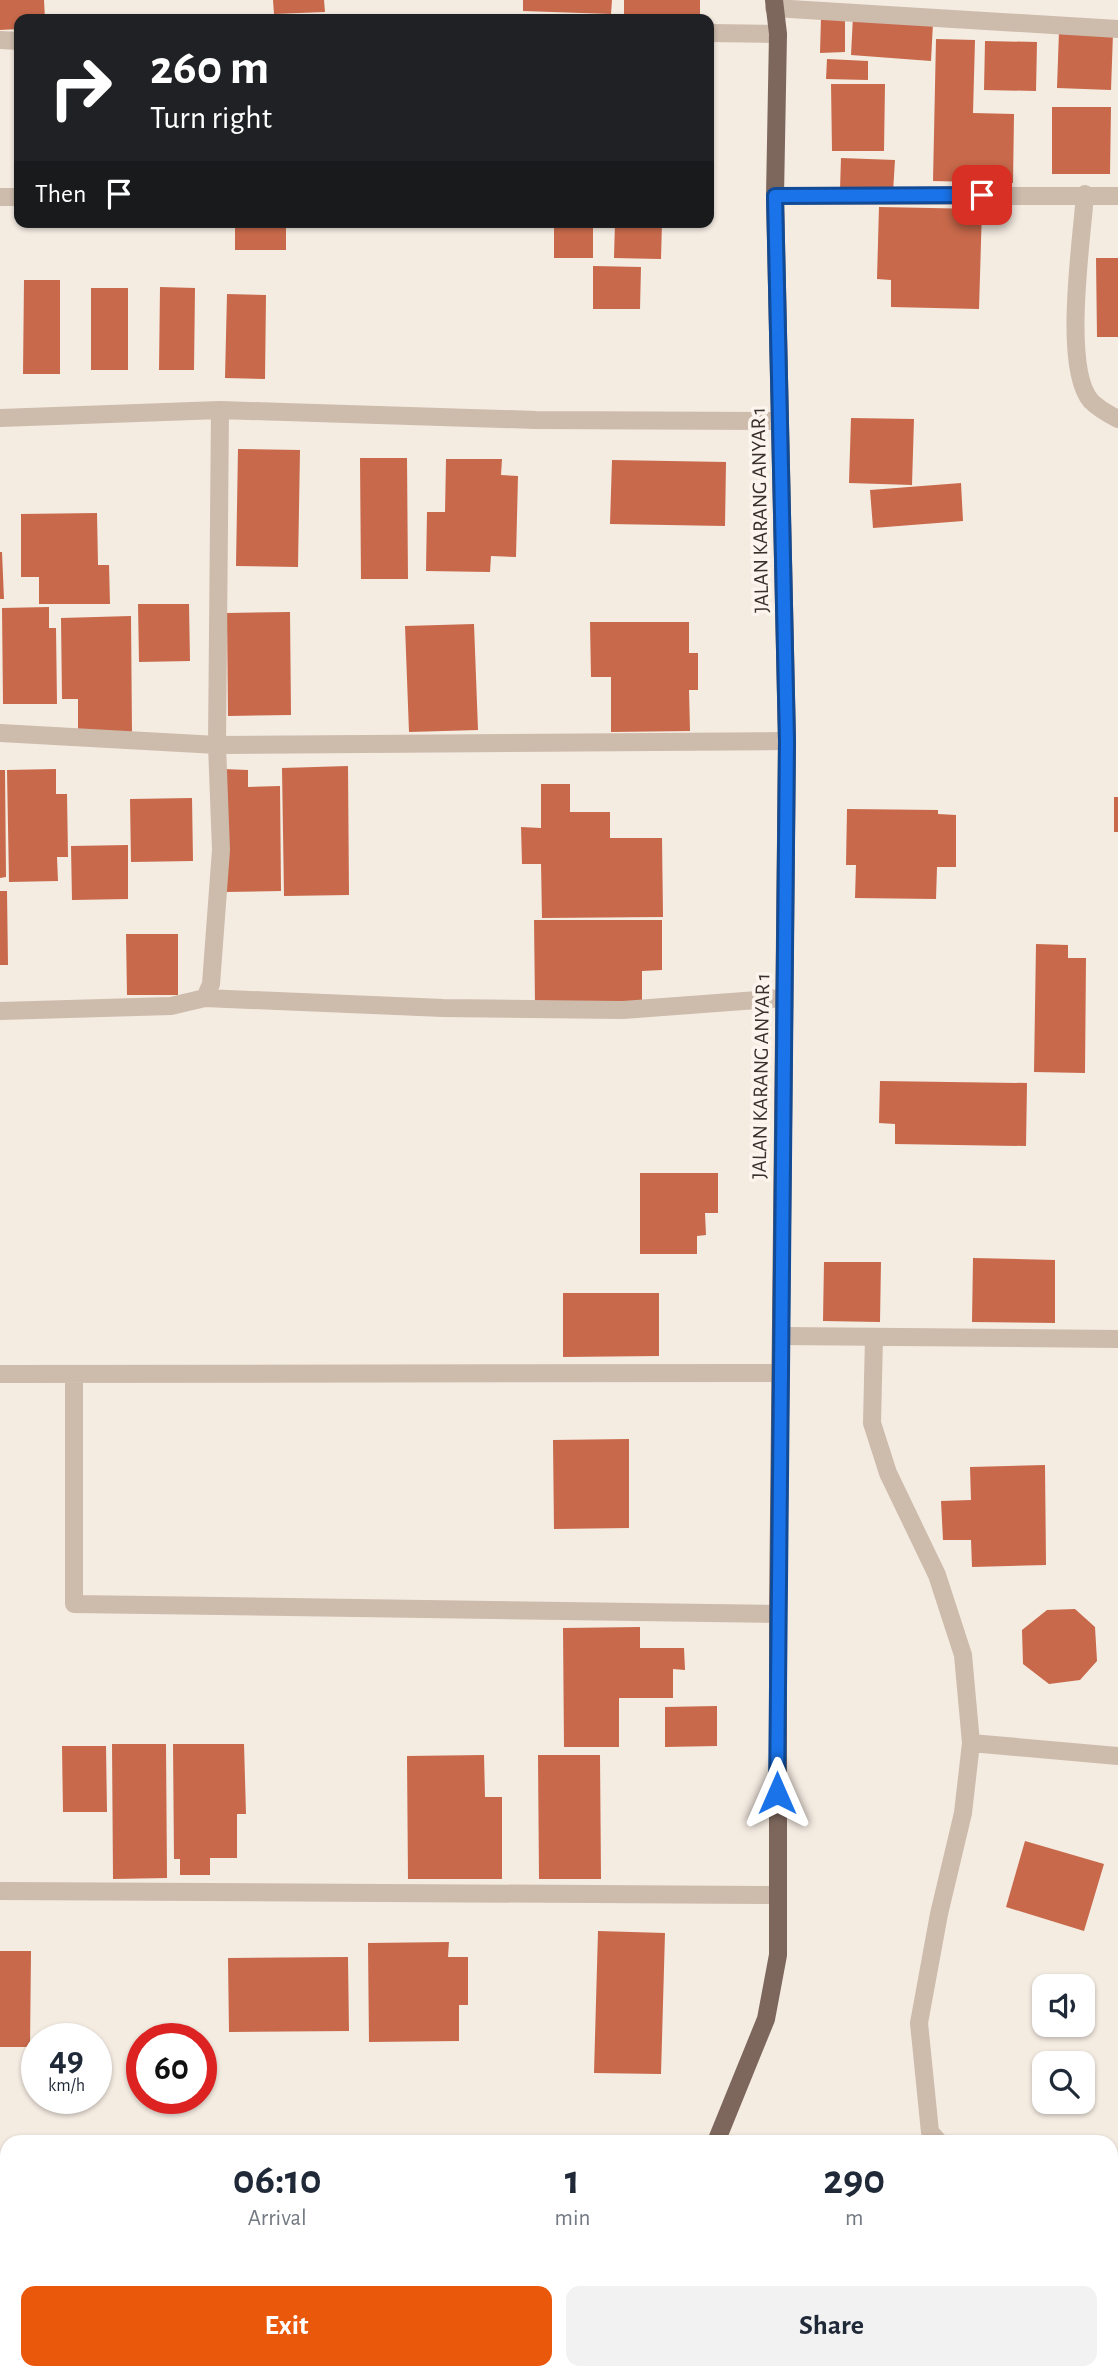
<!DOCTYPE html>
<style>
body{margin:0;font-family:"Alegreya Sans",sans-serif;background:#f2f2f3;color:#1f2937;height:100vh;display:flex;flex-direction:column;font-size:26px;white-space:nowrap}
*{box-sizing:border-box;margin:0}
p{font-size:23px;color:#747a83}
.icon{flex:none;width:38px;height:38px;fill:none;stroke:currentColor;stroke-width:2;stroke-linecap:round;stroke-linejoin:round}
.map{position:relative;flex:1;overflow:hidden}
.drawer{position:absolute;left:0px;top:2135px;width:1118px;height:245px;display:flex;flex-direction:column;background:#fff;border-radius:21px 21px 0 0;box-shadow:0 2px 5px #0004}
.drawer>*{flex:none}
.banner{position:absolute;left:14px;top:14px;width:700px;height:214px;border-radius:14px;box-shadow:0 2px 5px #0004;background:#202124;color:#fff;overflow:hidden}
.fabs{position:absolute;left:1032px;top:1974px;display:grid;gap:14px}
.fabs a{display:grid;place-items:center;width:63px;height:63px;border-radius:14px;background:#fff;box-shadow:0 2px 5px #0004;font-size:35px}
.speed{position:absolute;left:21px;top:2023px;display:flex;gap:14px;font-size:35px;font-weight:700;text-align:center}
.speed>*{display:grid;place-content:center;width:91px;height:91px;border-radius:50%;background:#fff;box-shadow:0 2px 5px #0004;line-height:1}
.speed small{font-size:18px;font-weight:400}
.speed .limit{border:10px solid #d22;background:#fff;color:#111}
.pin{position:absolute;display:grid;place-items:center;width:60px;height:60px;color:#fff;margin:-30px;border-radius:14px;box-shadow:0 4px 10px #0006}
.me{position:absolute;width:77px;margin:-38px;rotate:0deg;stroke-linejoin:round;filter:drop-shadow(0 0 5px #0008)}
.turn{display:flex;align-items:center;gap:24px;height:147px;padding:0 21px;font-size:32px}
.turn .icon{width:91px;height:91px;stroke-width:2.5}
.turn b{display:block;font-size:49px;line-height:60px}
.then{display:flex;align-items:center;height:66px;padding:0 21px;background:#0003;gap:14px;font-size:26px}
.eta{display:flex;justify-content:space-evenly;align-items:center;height:119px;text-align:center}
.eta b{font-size:42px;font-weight:700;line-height:49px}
.cta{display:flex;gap:14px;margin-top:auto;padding:14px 21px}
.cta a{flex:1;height:80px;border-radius:14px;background:#ea580c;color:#fff;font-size:28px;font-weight:700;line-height:80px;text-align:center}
.cta a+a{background:#f2f2f3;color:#1f2937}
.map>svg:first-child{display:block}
.building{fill:#c8694b}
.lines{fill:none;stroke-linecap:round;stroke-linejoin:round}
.minor{stroke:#cdbbac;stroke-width:18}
.major{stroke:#7d675c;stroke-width:18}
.route-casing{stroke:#114b97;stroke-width:18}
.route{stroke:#1a73e8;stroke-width:12}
.labels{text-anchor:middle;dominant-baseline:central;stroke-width:7;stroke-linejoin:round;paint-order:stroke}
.street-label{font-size:21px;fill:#3b302b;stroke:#fbf5ee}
</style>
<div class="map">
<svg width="1118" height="2380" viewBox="0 0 1118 2380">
<rect width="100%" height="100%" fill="#f4ebe1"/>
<path class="building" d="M 0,0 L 44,0 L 45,19 L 19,19 L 19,29 L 0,30 Z
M 273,0 L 324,0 L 325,12 L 274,14 Z
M 523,0 L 612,0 L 611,14 L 523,11 Z
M 624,0 L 700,0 L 700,19 L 624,19 Z
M 853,16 L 933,23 L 931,61 L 851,55 Z
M 845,17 L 845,52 L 820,53 L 821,18 Z
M 1059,31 L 1113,33 L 1111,90 L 1057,88 Z
M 936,39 L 975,40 L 973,113 L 1014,114 L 1013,183 L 933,181 Z
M 985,41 L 1037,42 L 1036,91 L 984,90 Z
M 827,59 L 868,61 L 868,80 L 826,79 Z
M 831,84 L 885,84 L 884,151 L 832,151 Z
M 1052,107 L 1111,107 L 1110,174 L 1052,174 Z
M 15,149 L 19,149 L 19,193 L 14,192 Z
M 841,158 L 895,160 L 893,192 L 840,190 Z
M 879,207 L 982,209 L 979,309 L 891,307 L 891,280 L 877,279 Z
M 235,222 L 286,222 L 286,250 L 235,250 Z
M 554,222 L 593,222 L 593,258 L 554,258 Z
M 615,222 L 662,222 L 661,259 L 614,258 Z
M 1096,258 L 1118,258 L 1118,337 L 1097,337 Z
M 593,266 L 641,267 L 640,309 L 593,309 Z
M 24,280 L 60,280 L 60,374 L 23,374 Z
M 160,287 L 195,288 L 194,370 L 159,370 Z
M 91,288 L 128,288 L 128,370 L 91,370 Z
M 227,294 L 266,295 L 265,379 L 225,378 Z
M 851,418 L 914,419 L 912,485 L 849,483 Z
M 238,449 L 300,450 L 298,567 L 236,566 Z
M 360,458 L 407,458 L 408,579 L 361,579 Z
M 446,459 L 502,459 L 501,475 L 518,476 L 516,557 L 491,556 L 490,572 L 426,571 L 427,512 L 445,512 Z
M 612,460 L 726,462 L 725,526 L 610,524 Z
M 961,483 L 963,521 L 873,528 L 870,490 Z
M 97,513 L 98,565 L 109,565 L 110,604 L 39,604 L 39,577 L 21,577 L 21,514 Z
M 0,552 L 2,552 L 4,599 L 0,599 Z
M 138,604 L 189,604 L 190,661 L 139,662 Z
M 49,607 L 49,628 L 56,628 L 57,704 L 3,704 L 2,608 Z
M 290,612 L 291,715 L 228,716 L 227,613 Z
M 131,616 L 132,736 L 78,737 L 78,699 L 62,699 L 61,618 Z
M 590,622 L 689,622 L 689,653 L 698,653 L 698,690 L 689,690 L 690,731 L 611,732 L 611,677 L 591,677 Z
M 474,624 L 478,730 L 409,732 L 405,626 Z
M 348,766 L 349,895 L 284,896 L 282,768 Z
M 56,769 L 56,794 L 67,794 L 68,857 L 57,857 L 58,881 L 9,882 L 7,770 Z
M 223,769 L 248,770 L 248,787 L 280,786 L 281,891 L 224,892 Z
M 0,770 L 5,770 L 6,877 L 0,878 Z
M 541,784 L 570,784 L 570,812 L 610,812 L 610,838 L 662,838 L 663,917 L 542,918 L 541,864 L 522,864 L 521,827 L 541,828 Z
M 1114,797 L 1118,797 L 1118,832 L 1114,832 Z
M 192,798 L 193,861 L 131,862 L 130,799 Z
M 847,809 L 938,810 L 938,814 L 956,815 L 956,867 L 937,867 L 936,899 L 855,898 L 856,865 L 846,865 Z
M 128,845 L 128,899 L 72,900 L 71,846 Z
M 0,891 L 7,891 L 8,965 L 0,965 Z
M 534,920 L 662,920 L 662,970 L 642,971 L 642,1004 L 535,1005 Z
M 126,934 L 178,934 L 178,995 L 127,995 Z
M 1036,944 L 1068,945 L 1068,958 L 1086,958 L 1085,1073 L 1034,1072 Z
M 880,1081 L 1027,1083 L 1026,1146 L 895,1144 L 895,1124 L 879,1123 Z
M 640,1173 L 718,1173 L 718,1213 L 705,1213 L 706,1235 L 697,1236 L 697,1254 L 640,1254 Z
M 973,1258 L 1055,1260 L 1055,1323 L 972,1322 Z
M 824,1262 L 881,1262 L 880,1322 L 823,1321 Z
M 563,1293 L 659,1293 L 659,1356 L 563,1357 Z
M 629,1439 L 629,1528 L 554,1529 L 553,1440 Z
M 1045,1465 L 1046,1565 L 972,1567 L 971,1540 L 943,1540 L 941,1501 L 971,1500 L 970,1467 Z
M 1075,1609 L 1095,1627 L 1097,1661 L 1080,1680 L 1049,1684 L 1023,1664 L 1022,1630 L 1047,1610 Z
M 640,1627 L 640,1648 L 684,1648 L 685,1670 L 673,1669 L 673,1698 L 619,1698 L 619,1747 L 564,1747 L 563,1628 Z
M 717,1706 L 717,1746 L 665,1747 L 665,1707 Z
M 112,1744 L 166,1744 L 167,1878 L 113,1879 Z
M 173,1744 L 244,1744 L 246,1814 L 237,1814 L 237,1858 L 210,1858 L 210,1875 L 180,1875 L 180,1859 L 174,1859 Z
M 62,1746 L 106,1746 L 107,1812 L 63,1812 Z
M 484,1755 L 485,1797 L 502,1797 L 502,1879 L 408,1879 L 407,1756 Z
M 538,1755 L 600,1755 L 601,1879 L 539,1879 Z
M 1025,1841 L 1104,1864 L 1084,1931 L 1006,1907 Z
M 598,1931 L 665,1933 L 661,2074 L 594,2073 Z
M 449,1942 L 448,1957 L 468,1957 L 468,2005 L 459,2005 L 459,2041 L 369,2042 L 368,1943 Z
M 0,1951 L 31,1951 L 30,2047 L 0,2047 Z
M 348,1957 L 349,2031 L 229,2032 L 228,1958 Z
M 0,2262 L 7,2264 L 0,2284 Z
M 1111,2273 L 1118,2273 L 1118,2380 L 1102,2380 L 1102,2373 L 1111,2373 Z
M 0,2288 L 7,2291 L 0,2310 Z
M 7,2313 L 7,2367 L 0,2364 L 0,2328 Z
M 19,2373 L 77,2373 L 74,2380 L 34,2380 Z
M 82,2373 L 128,2373 L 125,2380 L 79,2380 Z
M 218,2373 L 231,2373 L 244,2380 L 214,2380 Z
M 359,2373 L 418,2373 L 414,2380 L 363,2380 L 357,2377 Z
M 433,2373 L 494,2373 L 508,2380 L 429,2380 Z
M 504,2373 L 531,2373 L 527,2380 L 518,2380 Z"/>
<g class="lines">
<path class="minor" d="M 774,8 L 1118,29
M 709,33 L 778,34
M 0,40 L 19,41
M 1085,194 C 1082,239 1062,368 1091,401 C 1098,408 1110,415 1118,419
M 775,196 L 1118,196
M 0,197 L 19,197
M 0,418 L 220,410 L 536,420 L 780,421
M 0,733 L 217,745 L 787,741
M 205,998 L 443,1008 L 623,1010 L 784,998
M 0,1011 L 171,1006 L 205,998 L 211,984 L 221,850 L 217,745 L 220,410
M 781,1336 L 1118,1339
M 874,1337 L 872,1423 L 888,1473 L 937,1575 L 963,1655 L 971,1743 L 963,1813 L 939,1914 L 919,2023 L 930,2132 L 939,2142
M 0,1374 L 781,1373
M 74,1374 L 74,1604 L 778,1614
M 971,1743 L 1118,1756
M 0,1891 L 776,1895
M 1111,2220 L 1118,2220
M 0,2223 L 7,2226
M 311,2373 L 325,2380"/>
<path class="major" d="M 716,2142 L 766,2019 L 778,1955 L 778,1614 L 787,741 L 775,196 L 778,34 L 774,0
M 595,2380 L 599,2373"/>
</g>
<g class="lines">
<defs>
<path id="route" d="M 777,1793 L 787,741 L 775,196 L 982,195"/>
</defs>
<use href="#route" class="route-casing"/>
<use href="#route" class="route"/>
</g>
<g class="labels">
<g class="street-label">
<text transform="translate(760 510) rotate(-91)">JALAN KARANG ANYAR 1</text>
<text transform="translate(761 1076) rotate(-89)">JALAN KARANG ANYAR 1</text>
</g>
</g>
</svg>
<div class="fabs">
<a><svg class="icon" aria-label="sound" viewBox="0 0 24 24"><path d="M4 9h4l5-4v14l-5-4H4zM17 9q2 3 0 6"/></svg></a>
<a><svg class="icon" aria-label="search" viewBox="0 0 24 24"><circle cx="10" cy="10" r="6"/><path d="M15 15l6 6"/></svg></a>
</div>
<div class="speed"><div>49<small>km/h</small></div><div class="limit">60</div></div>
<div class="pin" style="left:982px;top:195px;background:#d93025"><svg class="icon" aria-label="arrive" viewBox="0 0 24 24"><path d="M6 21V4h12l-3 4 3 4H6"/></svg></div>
<svg class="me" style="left:777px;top:1793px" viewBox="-20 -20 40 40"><path d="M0-17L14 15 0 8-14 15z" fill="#1a73e8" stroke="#fff" stroke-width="4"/></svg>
<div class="banner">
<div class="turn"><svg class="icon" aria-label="right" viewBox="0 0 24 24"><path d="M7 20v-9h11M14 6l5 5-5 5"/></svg><div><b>260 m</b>Turn right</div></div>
<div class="then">Then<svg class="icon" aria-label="arrive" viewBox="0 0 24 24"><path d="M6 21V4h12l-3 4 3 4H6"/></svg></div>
</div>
<section class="drawer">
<div class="eta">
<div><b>06:10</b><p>Arrival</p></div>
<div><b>1</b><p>min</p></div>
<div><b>290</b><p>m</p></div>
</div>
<div class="cta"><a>Exit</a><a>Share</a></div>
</section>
</div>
